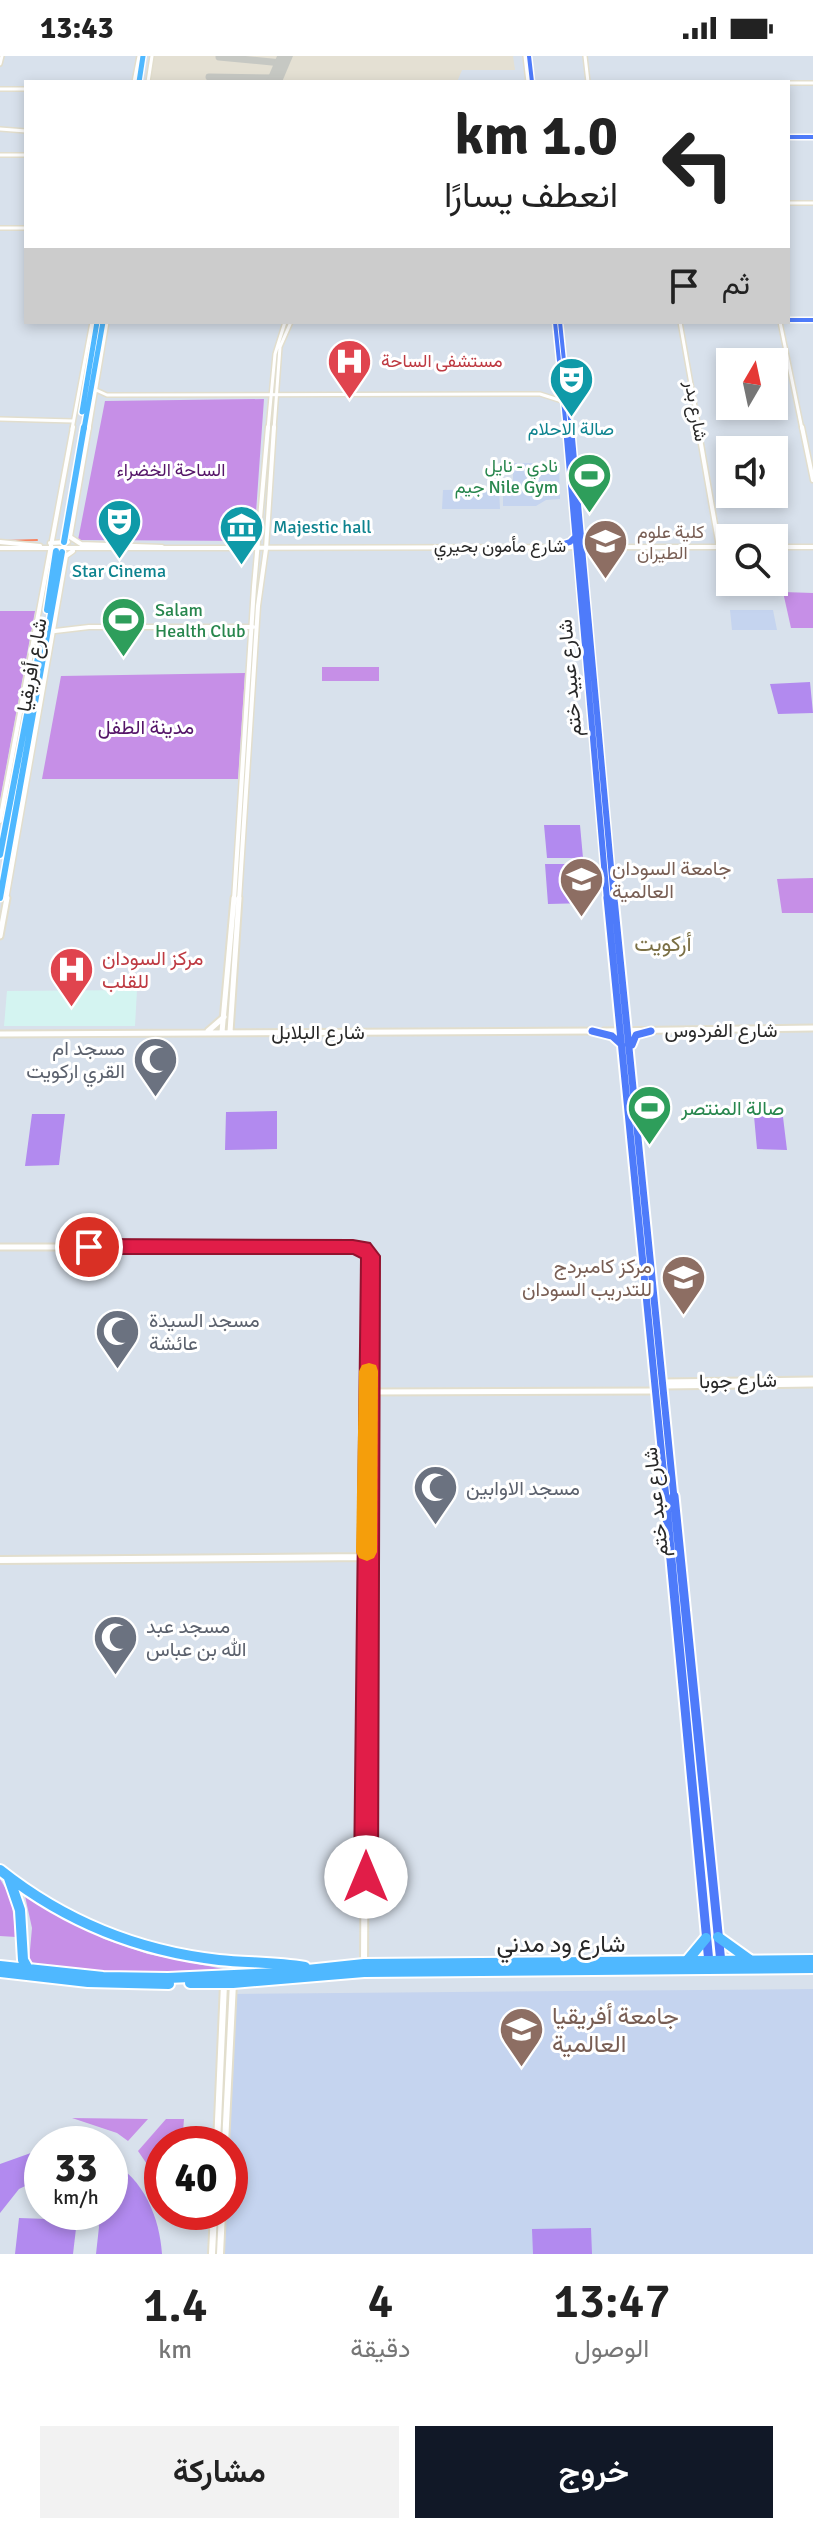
<!DOCTYPE html>
<html lang="ar">
<meta charset="utf-8">
<style>
body{margin:0;font-family:Signika,Vazirmatn,sans-serif;background:#f2f2f2;color:#222;direction:rtl;height:100vh;display:flex;flex-direction:column;font-size:30px;white-space:nowrap}
*{box-sizing:border-box;margin:0}
p{font-size:26px;color:#767676}
.icon{flex:none;width:44px;height:44px;fill:none;stroke:currentColor;stroke-width:2;stroke-linecap:round;stroke-linejoin:round}
.map{position:relative;height:2198px;overflow:hidden;direction:ltr}
.side{display:flex;flex-direction:column;background:#fff;flex:1}
.side>*{flex:none}
.guide{position:absolute;left:24px;top:24px;width:766px;height:244px;border-radius:0px;box-shadow:0 4px 12px #0003;direction:rtl;background:#fff;color:#222;overflow:hidden}
.needle{width:52px;rotate:9deg}
.fabs{position:absolute;left:716px;top:292px;display:grid;gap:16px}
.fabs a{display:grid;place-items:center;width:72px;height:72px;border-radius:0px;background:#fff;box-shadow:0 4px 12px #0003;font-size:40px}
.speed{position:absolute;left:24px;top:2070px;display:flex;gap:16px;font-size:40px;font-weight:700;text-align:center}
.speed>*{display:grid;place-content:center;width:104px;height:104px;border-radius:50%;background:#fff;box-shadow:0 4px 12px #0003;line-height:1}
.speed small{font-size:20px;font-weight:400}
.speed .limit{border:12px solid #d22;background:#fff;color:#111}
.pin{position:absolute;display:grid;place-items:center;width:68px;height:68px;color:#fff;margin:-34px;border:4px solid #fff;border-radius:50%;box-shadow:0 2px 8px #0007}
.me{position:absolute;width:88px;margin:-44px;rotate:0deg;stroke-linejoin:round;filter:drop-shadow(0 0 6px #0008)}
.turn{display:flex;align-items:center;gap:28px;height:168px;padding:0 40px;font-size:36px}
.turn .icon{width:104px;height:104px;stroke-width:2.5}
.turn b{display:block;font-size:56px;line-height:68px}
.then{display:flex;align-items:center;height:76px;padding:0 40px;background:#0003;gap:16px;font-size:30px}
.eta{display:flex;justify-content:space-evenly;align-items:center;height:136px;text-align:center}
.eta b{font-size:48px;font-weight:600;line-height:56px}
.primary-button{display:flex;gap:16px;margin-top:auto;padding:16px 40px}
.primary-button a{flex:1;height:92px;border-radius:0px;background:#111827;color:#fff;font-size:32px;font-weight:600;line-height:92px;text-align:center}
.primary-button a+a{background:#f2f2f2;color:#222}
.status{display:flex;justify-content:space-between;align-items:center;height:56px;padding:0 40px;background:#fff;direction:ltr}
.status svg{height:22px;fill:currentColor}
.map>svg:first-child{display:block}
.education{fill:#c5d4ef}
.medical{fill:#d4f4f1}
.airport{fill:#e4e0d3}
.green{fill:#c68fe7}
.pitch{fill:#b28aef}
.lines{fill:none;stroke-linecap:round;stroke-linejoin:round}
.stream{stroke:#f68562;stroke-width:2}
.taxiway{stroke:#c6c8c3;stroke-width:7}
.runway{fill:#c6c8c3;fill-rule:evenodd}
.minor-far3-casing{stroke:#e2decd;stroke-width:6}
.minor-far2-casing{stroke:#e2decd;stroke-width:7}
.minor-far1-casing{stroke:#e2decd;stroke-width:9}
.minor-casing{stroke:#e2decd;stroke-width:10}
.major-far3-casing{stroke:#fff;stroke-width:7}
.major-far2-casing{stroke:#fff;stroke-width:9}
.major-far1-casing{stroke:#fff;stroke-width:11}
.major-casing{stroke:#fff;stroke-width:13}
.highway-far2-casing{stroke:#fff;stroke-width:8}
.highway-far1-casing{stroke:#fff;stroke-width:9}
.highway-casing{stroke:#fff;stroke-width:14}
.minor-far3{stroke:#fff;stroke-width:3}
.minor-far2{stroke:#fff;stroke-width:4}
.minor-far1{stroke:#fff;stroke-width:5}
.minor{stroke:#fff;stroke-width:6}
.major-far3{stroke:#4e7bfa;stroke-width:4}
.major-far2{stroke:#4e7bfa;stroke-width:6}
.major-far1{stroke:#4e7bfa;stroke-width:7}
.major{stroke:#4e7bfa;stroke-width:9}
.highway-far2{stroke:#4fb8ff;stroke-width:5}
.highway-far1{stroke:#4fb8ff;stroke-width:6}
.highway{stroke:#4fb8ff;stroke-width:10}
.route{fill:#e11d48;stroke:#92132f;stroke-width:2}
.slow{fill:#f59e0b}
.labels{text-anchor:middle;dominant-baseline:central;stroke-width:6;stroke-linejoin:round;paint-order:stroke}
.far-health-label{font-size:18px;fill:#be3a42;stroke:#fff;text-anchor:start}
.far-street-label{font-size:18px;fill:#282828;stroke:#fff}
.far-culture-label{font-size:18px;fill:#0d838f;stroke:#fff}
.far-leisure-label{font-size:18px;fill:#27864d;stroke:#fff;text-anchor:end}
.far-park-label{font-size:18px;fill:#541468;stroke:#fff}
.far-education-label{font-size:18px;fill:#785e54;stroke:#fff;text-anchor:start}
.street-label{font-size:20px;fill:#282828;stroke:#fff}
.park-label{font-size:20px;fill:#541468;stroke:#fff}
.education-label{font-size:20px;fill:#785e54;stroke:#fff;text-anchor:start}
.health-label{font-size:20px;fill:#be3a42;stroke:#fff;text-anchor:start}
.worship-label{font-size:20px;fill:#5b616d;stroke:#fff;text-anchor:start}
.leisure-label{font-size:20px;fill:#27864d;stroke:#fff;text-anchor:start}
.neighbourhood-label{font-size:22px;fill:#7b7045;stroke:#fff}
.near-street-label{font-size:24px;fill:#282828;stroke:#fff}
.near-education-label{font-size:24px;fill:#785e54;stroke:#fff;text-anchor:start}
</style>
<div class="status"><b>13:43</b><svg viewBox="0 0 49 12"><path d="M0 12V9h3v3zM5 12V6h3v6zM10 12V3h3v9zM15 12V0h3v12zM26 1h20v11H26zM47 4h2v5h-2z"/></svg></div>
<div class="map">
<svg width="813" height="2198" viewBox="0 0 813 2198">
<rect width="100%" height="100%" fill="#d8e1ec"/>
<path class="education" d="M 505,407 L 559,407 L 560,443 L 546,444 L 536,450 L 503,450 L 503,434 L 513,434 L 513,413 L 505,413 Z
M 499,433 L 500,453 L 442,453 L 443,434 Z
M 730,554 L 773,554 L 777,574 L 732,574 Z
M 813,1933 L 813,2198 L 221,2198 L 222,2156 L 230,2156 L 230,2088 L 225,2088 L 231,1938 Z"/>
<path class="medical" d="M 137,934 L 135,970 L 4,970 L 7,935 Z"/>
<path class="airport" d="M 154,0 L 513,0 L 515,14 L 462,14 L 457,26 L 149,26 Z"/>
<path class="green" d="M 264,343 L 254,485 L 78,484 L 105,345 Z
M 783,536 L 813,537 L 813,572 L 791,572 Z
M 0,555 L 35,555 L 0,744 Z
M 322,611 L 379,611 L 379,625 L 322,625 Z
M 245,617 L 238,723 L 42,723 L 61,620 Z
M 813,822 L 813,857 L 782,857 L 777,823 Z
M 0,1823 L 11,1842 L 16,1881 L 0,1880 Z
M 25,1840 L 104,1883 L 148,1898 L 223,1913 L 131,1917 L 39,1909 L 29,1905 L 32,1872 Z
M 72,2062 L 148,2063 L 128,2085 L 117,2077 Z
M 166,2063 L 184,2063 L 182,2088 L 162,2088 L 162,2130 L 138,2095 Z"/>
<path class="pitch" d="M 810,626 L 813,657 L 778,658 L 770,628 Z
M 544,769 L 580,769 L 583,802 L 547,802 Z
M 545,808 L 584,808 L 588,847 L 548,848 Z
M 277,1055 L 277,1093 L 225,1094 L 226,1056 Z
M 32,1058 L 65,1058 L 59,1109 L 25,1110 Z
M 754,1060 L 783,1061 L 787,1094 L 757,1093 Z
M 42,2093 L 42,2122 L 19,2133 L 0,2157 L 0,2108 Z
M 110,2105 C 144,2122 160,2163 162,2198 L 96,2198 L 99,2171 L 97,2156 L 110,2156 Z
M 19,2162 L 77,2164 L 73,2198 L 15,2198 Z
M 591,2172 L 592,2198 L 533,2198 L 532,2173 Z"/>
<g class="lines">
<path class="stream" d="M 5,485 L 37,484"/>
<path class="taxiway" d="M 219,1 L 282,7
M 209,21 L 276,22"/>
<path class="runway" d="M 277,0 L 293,0 L 282,26 L 266,26 Z"/>
<defs>
<path id="minor-far3" d="M 525,0 L 528,26
M 585,0 L 588,26
M 0,8 L 2,0
M 134,26 L 139,0
M 148,26 L 152,0
M 788,27 L 813,27
M 0,33 L 26,33
M 0,73 L 26,75
M 0,99 L 26,99
M 788,147 L 813,147
M 0,172 L 26,172
M 680,266 L 699,373
M 780,266 L 802,373
M 96,334 L 107,339 L 540,338 L 562,345
M 0,363 L 73,365
M 72,373 L 92,266
M 89,373 L 107,266
M 268,373 L 275,298 L 285,266
M 274,373 L 280,291 L 291,266"/>
<path id="minor-far2" d="M 89,371 L 70,481 L 81,488 L 162,491
M 698,371 L 719,491
M 802,371 L 813,424
M 0,486 L 40,490
M 50,487 L 68,486
M 774,491 L 813,491
M 0,492 L 730,491
M 55,575 L 89,571 L 253,571
M 0,765 L 73,371
M 6,844 L 66,500 L 73,495
M 234,844 L 254,531 L 268,371
M 239,844 L 258,550 L 266,493 L 274,371"/>
<path id="minor-far1" d="M 0,880 L 7,842
M 208,975 L 224,961
M 604,975 L 813,972
M 222,976 L 234,842
M 230,976 L 239,842
M 0,978 L 594,975
M 0,1191 L 353,1191 L 369,1196 L 367,1442
M 662,1326 L 813,1324
M 663,1330 L 813,1328
M 369,1336 L 656,1335"/>
<path id="minor" d="M 0,1504 L 367,1501
M 364,1908 L 367,1440
M 217,2088 L 224,1928
M 225,2088 L 233,1927
M 212,2198 L 214,2156
M 220,2198 L 222,2156"/>
<path id="major-far3" d="M 529,0 L 532,26
M 788,81 L 813,81
M 788,264 L 813,264
M 555,266 L 566,373
M 560,266 L 571,373"/>
<path id="major-far2" d="M 566,371 L 607,844
M 571,371 L 614,844
M 557,490 L 570,486 L 576,480"/>
<path id="major-far1" d="M 607,842 L 666,1442
M 614,842 L 674,1442
M 592,975 L 612,980 L 622,989
M 632,989 L 636,979 L 651,975"/>
<path id="major" d="M 665,1440 L 709,1907
M 674,1440 L 721,1907"/>
<path id="highway-far2" d="M 139,26 L 143,0
M 82,356 L 97,266
M 84,373 L 103,266"/>
<path id="highway-far1" d="M 64,486 L 84,371
M 47,554 L 56,495
M 0,799 L 40,591
M 0,842 L 62,496"/>
<path id="highway" d="M 0,1814 C 64,1865 138,1895 219,1904 C 248,1907 276,1906 305,1911
M 9,1822 L 20,1854 L 23,1904 L 28,1913
M 718,1881 L 750,1904
M 686,1906 L 706,1882
M 0,1910 L 103,1921 L 168,1922 L 279,1917 L 364,1908 L 813,1904
M 0,1916 L 88,1926 L 169,1928
M 190,1927 L 233,1927 L 364,1916 L 813,1912"/>
</defs>
<use href="#minor-far3" class="minor-far3-casing"/>
<use href="#minor-far2" class="minor-far2-casing"/>
<use href="#minor-far1" class="minor-far1-casing"/>
<use href="#minor" class="minor-casing"/>
<use href="#major-far3" class="major-far3-casing"/>
<use href="#major-far2" class="major-far2-casing"/>
<use href="#major-far1" class="major-far1-casing"/>
<use href="#major" class="major-casing"/>
<use href="#highway-far2" class="highway-far2-casing"/>
<use href="#highway-far1" class="highway-far1-casing"/>
<use href="#highway" class="highway-casing"/>
<use href="#minor-far3" class="minor-far3"/>
<use href="#minor-far2" class="minor-far2"/>
<use href="#minor-far1" class="minor-far1"/>
<use href="#minor" class="minor"/>
<use href="#major-far3" class="major-far3"/>
<use href="#major-far2" class="major-far2"/>
<use href="#major-far1" class="major-far1"/>
<use href="#major" class="major"/>
<use href="#highway-far2" class="highway-far2"/>
<use href="#highway-far1" class="highway-far1"/>
<use href="#highway" class="highway"/>
</g>
<path class="route" d="M 89,1183 L 353,1184 L 370,1187 L 380,1200 L 378,1821 L 374,1829 L 366,1833 L 357,1829 L 354,1821 L 361,1202 L 353,1198 L 89,1198 L 80,1191 Z"/>
<path class="slow" d="M 369,1307 L 376,1309 L 378,1315 L 377,1496 L 374,1502 L 367,1505 L 359,1502 L 356,1496 L 359,1315 L 362,1309 Z"/>
<defs>
<symbol id="hospital-pin" viewBox="-11 -11 22 30"><path d="M0 17L-7.5 6A9.5 9.5 0 1 1 7.5 6Z" fill="#e0444e" stroke="#fff"/><path d="M-5-5h3v3.5h4V-5h3V5h-3V1.5h-4V5h-3Z" fill="#fff"/></symbol>
<symbol id="theatre-pin" viewBox="-11 -11 22 30"><path d="M0 17L-7.5 6A9.5 9.5 0 1 1 7.5 6Z" fill="#0f9aa8" stroke="#fff"/><path d="M-5-5.5Q0-4 5-5.5V0Q5 5 0 6Q-5 5-5 0ZM-3.3-2.5H-1v1.5H-3.3ZM1-2.5H3.3v1.5H1ZM-2.8 1Q0 5.5 2.8 1Z" fill="#fff"/></symbol>
<symbol id="stadium-pin" viewBox="-11 -11 22 30"><path d="M0 17L-7.5 6A9.5 9.5 0 1 1 7.5 6Z" fill="#2e9e5b" stroke="#fff"/><path d="M0-5a6.5 5 0 1 0 0 10a6.5 5 0 1 0 0-10ZM-3.5-1.8h7v3.6h-7Z" fill="#fff"/></symbol>
<symbol id="museum-pin" viewBox="-11 -11 22 30"><path d="M0 17L-7.5 6A9.5 9.5 0 1 1 7.5 6Z" fill="#0f9aa8" stroke="#fff"/><path d="M0-6L6-3V-2H-6V-3ZM-5-1h2V3h-2ZM-1-1h2V3h-2ZM3-1h2V3H3ZM-6 4H6V6H-6Z" fill="#fff"/></symbol>
<symbol id="university-pin" viewBox="-11 -11 22 30"><path d="M0 17L-7.5 6A9.5 9.5 0 1 1 7.5 6Z" fill="#8d6e63" stroke="#fff"/><path d="M0-5L7-2L0 1L-7-2ZM-4 1L0 2.5L4 1V4Q0 6-4 4Z" fill="#fff"/></symbol>
<symbol id="mosque-pin" viewBox="-11 -11 22 30"><path d="M0 17L-7.5 6A9.5 9.5 0 1 1 7.5 6Z" fill="#6b7280" stroke="#fff"/><path d="M3.5-4.9A6 6 0 1 0 3.5 4.9A5 5 0 1 1 3.5-4.9Z" fill="#fff"/></symbol>
</defs>
<g fill-rule="evenodd">
<use href="#hospital-pin" x="324" y="280" width="51" height="69"/>
<use href="#theatre-pin" x="546" y="298" width="51" height="69"/>
<use href="#stadium-pin" x="564" y="394" width="51" height="69"/>
<use href="#theatre-pin" x="94" y="440" width="51" height="69"/>
<use href="#museum-pin" x="216" y="446" width="51" height="69"/>
<use href="#university-pin" x="580" y="460" width="51" height="69"/>
<use href="#stadium-pin" x="98" y="538" width="51" height="69"/>
<use href="#university-pin" x="556" y="798" width="51" height="69"/>
<use href="#hospital-pin" x="46" y="888" width="51" height="69"/>
<use href="#mosque-pin" x="130" y="978" width="51" height="69"/>
<use href="#stadium-pin" x="624" y="1026" width="51" height="69"/>
<use href="#university-pin" x="658" y="1196" width="51" height="69"/>
<use href="#mosque-pin" x="92" y="1250" width="51" height="69"/>
<use href="#mosque-pin" x="410" y="1406" width="51" height="69"/>
<use href="#mosque-pin" x="90" y="1556" width="51" height="69"/>
<use href="#university-pin" x="496" y="1948" width="51" height="69"/>
</g>
<g class="labels">
<g class="far-health-label">
<text x="381" y="305">مستشفى الساحة</text>
</g>
<g class="far-street-label">
<text transform="translate(696 355) rotate(80)">شارع بدر</text>
<text x="500" y="490">شارع مأمون بحيري</text>
</g>
<g class="far-culture-label">
<text x="571" y="373">صالة الاحلام</text>
<text x="273" y="471" text-anchor="start">Majestic hall</text>
<text x="119" y="515">Star Cinema</text>
</g>
<g class="far-leisure-label">
<text x="558" y="410">نادي - نايل<tspan x="558" dy="21">جيم Nile Gym</tspan></text>
<text x="155" y="554" text-anchor="start">Salam<tspan x="155" dy="21">Health Club</tspan></text>
</g>
<g class="far-park-label">
<text x="171" y="414">الساحة الخضراء</text>
</g>
<g class="far-education-label">
<text x="637" y="476">كلية علوم<tspan x="637" dy="21">الطيران</tspan></text>
</g>
<g class="street-label">
<text transform="translate(32 609) rotate(-80)">شارع أفريقيا</text>
<text transform="translate(570 622) rotate(-95)">شارع عبيد ختم</text>
<text x="721" y="974">شارع الفردوس</text>
<text x="318" y="976">شارع البلابل</text>
<text transform="translate(738 1325) rotate(-1)">شارع جوبا</text>
<text transform="translate(656 1446) rotate(-96)">شارع عبد ختم</text>
</g>
<g class="park-label">
<text x="146" y="671">مدينة الطفل</text>
</g>
<g class="education-label">
<text x="612" y="812">جامعة السودان<tspan x="612" dy="23">العالمية</tspan></text>
<text x="652" y="1210" text-anchor="end">مركز كامبردج<tspan x="652" dy="23">للتدريب السودان</tspan></text>
</g>
<g class="health-label">
<text x="102" y="902">مركز السودان<tspan x="102" dy="23">للقلب</tspan></text>
</g>
<g class="worship-label">
<text x="125" y="992" text-anchor="end">مسجد ام<tspan x="125" dy="23">القري اركويت</tspan></text>
<text x="149" y="1264">مسجد السيدة<tspan x="149" dy="23">عائشة</tspan></text>
<text x="466" y="1432">مسجد الاوابين</text>
<text x="146" y="1570">مسجد عبد<tspan x="146" dy="23">الله بن عباس</tspan></text>
</g>
<g class="leisure-label">
<text x="681" y="1052">صالة المنتصر</text>
</g>
<g class="neighbourhood-label">
<text x="663" y="887">أركويت</text>
</g>
<g class="near-street-label">
<text x="561" y="1888">شارع ود مدني</text>
</g>
<g class="near-education-label">
<text x="552" y="1960">جامعة أفريقيا<tspan x="552" dy="28">العالمية</tspan></text>
</g>
</g>
</svg>
<div class="fabs">
<a><svg class="needle" viewBox="-14 -14 28 28"><path d="M0-13l5 13h-10z" fill="#e53935"/><path d="M0 13l5-13h-10z" fill="#767676"/></svg></a>
<a><svg class="icon" aria-label="sound" viewBox="0 0 24 24"><path d="M4 9h4l5-4v14l-5-4H4zM17 9q2 3 0 6"/></svg></a>
<a><svg class="icon" aria-label="search" viewBox="0 0 24 24"><circle cx="10" cy="10" r="6"/><path d="M15 15l6 6"/></svg></a>
</div>
<div class="speed"><div>33<small>km/h</small></div><div class="limit">40</div></div>
<div class="pin" style="left:89px;top:1191px;background:#d93025"><svg class="icon" aria-label="arrive" viewBox="0 0 24 24"><path d="M6 21V4h12l-3 4 3 4H6"/></svg></div>
<svg class="me" style="left:366px;top:1821px" viewBox="-20 -20 40 40"><circle r="19" fill="#fff"/><path d="M0-13L10 11 0 6-10 11z" fill="#e11d48"/></svg>
<div class="guide">
<div class="turn"><svg class="icon" aria-label="left" viewBox="0 0 24 24"><path d="M17 20v-9H6M10 6l-5 5 5 5"/></svg><div><b>1.0 km</b>انعطف يسارًا</div></div>
<div class="then">ثم<svg class="icon" aria-label="arrive" viewBox="0 0 24 24"><path d="M6 21V4h12l-3 4 3 4H6"/></svg></div>
</div>
</div>
<section class="side">
<div class="eta">
<div><b>13:47</b><p>الوصول</p></div>
<div><b>4</b><p>دقيقة</p></div>
<div><b>1.4</b><p>km</p></div>
</div>
<div class="primary-button"><a>خروج</a><a>مشاركة</a></div>
</section>
